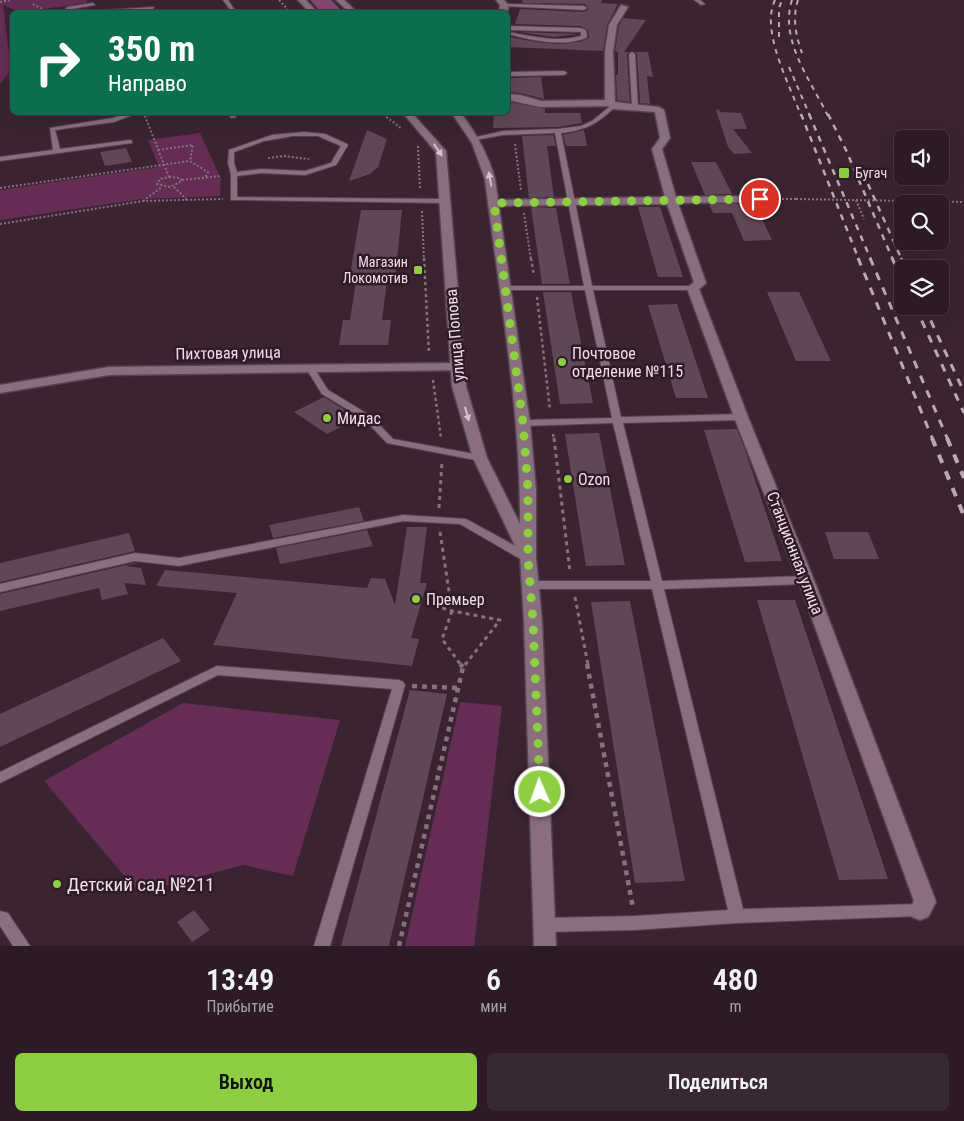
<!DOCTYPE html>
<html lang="ru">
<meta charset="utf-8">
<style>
body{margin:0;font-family:"Roboto Condensed",sans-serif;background:#382832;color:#f1f3f6;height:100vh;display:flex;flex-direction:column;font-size:19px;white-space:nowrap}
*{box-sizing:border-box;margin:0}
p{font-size:16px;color:#a6a1a7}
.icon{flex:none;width:28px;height:28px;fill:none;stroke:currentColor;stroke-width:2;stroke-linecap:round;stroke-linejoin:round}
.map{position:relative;height:946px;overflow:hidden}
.panel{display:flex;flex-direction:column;background:#2c1b26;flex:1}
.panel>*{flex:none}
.banner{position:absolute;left:10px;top:10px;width:500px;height:105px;border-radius:8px;box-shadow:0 5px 20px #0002,0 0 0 1px #483943;background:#0b6e4f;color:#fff;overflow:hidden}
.fabs{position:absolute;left:894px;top:130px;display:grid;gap:10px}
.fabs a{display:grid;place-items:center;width:55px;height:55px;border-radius:8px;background:#2c1b26;box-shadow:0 5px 20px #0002,0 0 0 1px #483943;font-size:25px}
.pin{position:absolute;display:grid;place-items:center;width:42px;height:42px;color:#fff;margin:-21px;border:2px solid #fff;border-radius:50%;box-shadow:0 1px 5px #0007}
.me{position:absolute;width:55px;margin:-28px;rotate:358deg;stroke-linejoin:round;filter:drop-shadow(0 0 4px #0008)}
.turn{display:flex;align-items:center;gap:18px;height:105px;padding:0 15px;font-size:22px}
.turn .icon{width:65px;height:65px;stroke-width:2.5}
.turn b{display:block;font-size:35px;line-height:42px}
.eta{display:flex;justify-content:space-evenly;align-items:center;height:85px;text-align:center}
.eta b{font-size:30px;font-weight:600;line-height:35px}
.primary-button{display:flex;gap:10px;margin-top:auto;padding:10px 15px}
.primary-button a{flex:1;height:58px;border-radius:8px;background:#8ece43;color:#111;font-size:20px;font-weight:600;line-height:58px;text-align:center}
.primary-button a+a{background:#382832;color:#f1f3f6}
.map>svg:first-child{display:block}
.green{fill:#652d54}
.forest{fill:#864671}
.building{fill:#604757}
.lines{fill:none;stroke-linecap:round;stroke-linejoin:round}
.lane-casing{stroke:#564350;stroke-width:2}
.street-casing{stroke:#564350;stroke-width:3}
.secondary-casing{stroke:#564350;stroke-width:3}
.path-far3{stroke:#85727d;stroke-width:2;stroke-dasharray:2 2;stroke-linecap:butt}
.path-far2{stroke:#85727d;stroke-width:2.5;stroke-dasharray:3 3;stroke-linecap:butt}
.path-far1{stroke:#85727d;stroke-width:3;stroke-dasharray:4 4;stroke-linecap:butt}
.path{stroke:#85727d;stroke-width:4.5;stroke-dasharray:5 5;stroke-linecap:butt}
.lane{fill:#896e7f;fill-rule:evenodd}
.street{fill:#896e7f;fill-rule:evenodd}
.secondary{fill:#896e7f;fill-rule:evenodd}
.rail-far3{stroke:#baa9b3;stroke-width:2;stroke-dasharray:5 5;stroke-linecap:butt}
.rail-far2{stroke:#baa9b3;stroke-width:2.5;stroke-dasharray:6 6;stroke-linecap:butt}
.rail-far1{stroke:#baa9b3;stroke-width:3;stroke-dasharray:8 8;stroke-linecap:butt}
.rail{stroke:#baa9b3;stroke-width:4;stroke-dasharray:9 9;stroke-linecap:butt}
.path-bridge{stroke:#85727d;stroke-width:2;stroke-dasharray:2 2;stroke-linecap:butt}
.oneway{fill:#d5c3ce}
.route{stroke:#8ece43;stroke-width:9;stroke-dasharray:0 16.2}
.poi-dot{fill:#8ece43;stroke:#301a28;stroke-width:2}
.labels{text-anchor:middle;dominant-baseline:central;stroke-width:5;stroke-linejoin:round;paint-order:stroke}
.far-poi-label{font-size:14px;fill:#eedfe8;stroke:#301a28;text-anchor:start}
.street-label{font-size:16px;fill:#eedfe8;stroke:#301a28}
.poi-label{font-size:16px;fill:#eedfe8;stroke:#301a28;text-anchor:start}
.near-poi-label{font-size:19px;fill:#eedfe8;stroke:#301a28;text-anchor:start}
</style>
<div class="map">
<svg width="964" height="946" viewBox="0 0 964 946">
<rect width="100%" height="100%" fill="#3a2432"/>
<path class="green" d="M 0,0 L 87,0 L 87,3 L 20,12 L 3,5 L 11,70 L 0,84 Z
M 200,133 L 221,179 L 220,196 L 142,199 L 0,220 L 0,190 L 159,167 L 148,140 Z
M 460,702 L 502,706 L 474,946 L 405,946 Z
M 183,703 L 340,720 L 293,876 L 243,865 L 139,893 L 44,781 Z"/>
<path class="forest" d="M 310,0 L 331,0 L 343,12 L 321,12 Z"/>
<path class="building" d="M 523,0 L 602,0 L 601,3 L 618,4 L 607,25 L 603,51 L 508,47 L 510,37 L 537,42 L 559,44 L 579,42 L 589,38 L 588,30 L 580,26 L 515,24 L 520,9 L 584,12 L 589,9 L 585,4 L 522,3 Z
M 623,18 L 646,20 L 624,52 L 629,52 L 627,54 L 630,102 L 617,100 L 616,75 L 618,75 L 618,52 L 615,51 L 619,26 Z
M 519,32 L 579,34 L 554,37 Z
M 635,52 L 648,52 L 653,77 L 647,76 L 650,104 L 640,103 L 637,54 Z
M 541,77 L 544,99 L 521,93 L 508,92 L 508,78 Z
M 508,102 L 545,109 L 545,113 L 580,113 L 582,123 L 558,127 L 493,128 L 494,112 L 508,112 Z
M 718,109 L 721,112 L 741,113 L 747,129 L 733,129 L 752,153 L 734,154 L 728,147 L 716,110 Z
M 367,130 L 387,139 L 378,167 L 370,174 L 349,181 Z
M 584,130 L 587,146 L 566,146 L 563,135 Z
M 553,135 L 556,146 L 547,146 L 554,197 L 529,198 L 522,136 Z
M 126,148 L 132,162 L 105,166 L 100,152 Z
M 691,162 L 716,162 L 732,194 L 705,195 Z
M 709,204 L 755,204 L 772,240 L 744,241 L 732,213 L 713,213 Z
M 531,207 L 556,208 L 570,284 L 542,284 Z
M 638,207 L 660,207 L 683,277 L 658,277 Z
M 361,210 L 402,210 L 395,281 L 387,281 L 382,320 L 391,320 L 388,345 L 339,345 L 343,320 L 350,320 L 356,281 L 349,281 Z
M 543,292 L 571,292 L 593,403 L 560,404 Z
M 767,292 L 799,292 L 831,361 L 796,361 Z
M 677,304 L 708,398 L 676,398 L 648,305 Z
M 324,397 L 358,418 L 327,434 L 294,412 Z
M 737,429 L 744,447 L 782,561 L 745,562 L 704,430 Z
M 599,433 L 625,565 L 586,566 L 565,434 Z
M 359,507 L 364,521 L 273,538 L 269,525 Z
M 407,527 L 427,527 L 420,583 L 427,583 L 411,638 L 419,639 L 412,666 L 213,645 L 237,593 L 156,586 L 165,570 L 367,588 L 371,578 L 385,579 L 395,605 Z
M 367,530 L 373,546 L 280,564 L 276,548 Z
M 825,532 L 868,532 L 879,559 L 834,559 Z
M 129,533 L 135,551 L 0,582 L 0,563 Z
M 135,563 L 139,563 L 125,566 L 141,568 L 146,585 L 124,583 L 128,594 L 102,600 L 99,588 L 0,611 L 0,594 Z
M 757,600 L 795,600 L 888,879 L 839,880 Z
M 630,601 L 685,881 L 635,883 L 591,602 Z
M 163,638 L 181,661 L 0,747 L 0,714 Z
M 410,690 L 447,694 L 389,946 L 341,946 Z
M 194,910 L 210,930 L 192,942 L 177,922 Z"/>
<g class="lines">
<defs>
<path id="lane" d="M 223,0 L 228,0 L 236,12 L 232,12 Z
M 694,0 L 700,0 L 705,4 L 701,5 Z
M 93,3 L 95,5 L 71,9 L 71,12 L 67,12 L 65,10 L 67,7 Z
M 504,4 L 584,6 L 587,8 L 584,10 L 502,6 Z
M 154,7 L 152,10 L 104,12 L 107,10 Z
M 508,26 L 580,28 L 586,30 L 587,37 C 567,48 529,40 508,34 L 508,32 C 531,36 557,43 581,36 L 581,32 L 508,30 Z
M 632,52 L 635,54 L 638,107 L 635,109 L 632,107 L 629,54 Z
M 508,72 L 564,71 L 567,73 L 564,75 L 508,76 Z
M 613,104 L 615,105 L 615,107 C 597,124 586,130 561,133 L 592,286 L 693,286 L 697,288 L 693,290 L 593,290 L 621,417 L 741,414 L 746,417 L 741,420 L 623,423 L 662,581 L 806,576 L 810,577 L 812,580 L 810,583 L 806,584 L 664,589 L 743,909 L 920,904 L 925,905 L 927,910 L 925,915 L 920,916 L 737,923 L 635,930 L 545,932 L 540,930 L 538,925 L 540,920 L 545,918 L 635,916 L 728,910 L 652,589 L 531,589 L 527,588 L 525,585 L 527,582 L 531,581 L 651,581 L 613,423 L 523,426 L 518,423 L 523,420 L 612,418 L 585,290 L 506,290 L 502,288 L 506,286 L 584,286 L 555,133 L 503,135 L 475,140 L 472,138 L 503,131 L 558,129 L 581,126 L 592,121 Z
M 130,112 L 140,112 L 114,122 L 55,130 L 60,149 L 130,140 L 132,141 L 132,143 L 0,161 L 0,157 L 53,150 L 50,128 L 113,118 Z
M 228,112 L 234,112 L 236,117 L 231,118 Z
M 304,132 L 325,134 L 347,144 L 348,145 L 336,165 L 305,175 L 261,173 L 237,176 L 237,197 L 444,199 L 448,201 L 444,203 L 231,200 L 231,174 L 228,163 L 229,150 L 272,135 ZM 293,136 L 318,136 L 341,146 L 331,163 L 305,171 L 261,169 L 237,172 L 234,163 L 234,152 L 264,141 Z
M 311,367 L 314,368 L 328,390 L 371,416 L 393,439 L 480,455 L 485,458 L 480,461 L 387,443 L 365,420 L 322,394 L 307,370 Z
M 403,515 L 466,519 L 532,555 L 533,558 L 532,561 L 524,561 L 460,524 L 403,521 L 179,566 L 135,561 L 0,592 L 0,584 L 135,553 L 179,558 Z
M 217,666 L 399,680 L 403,682 L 405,685 L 330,946 L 314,946 L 392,689 L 218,675 L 0,783 L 0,772 Z
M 0,911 L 8,913 L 30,946 L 13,946 L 0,926 Z"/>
<path id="street" d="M 496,0 L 504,0 L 508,5 L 508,10 L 506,12 L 499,12 L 500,5 Z
M 621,5 L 628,7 L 617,25 L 613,51 L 615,102 L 659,107 L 664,110 L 670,138 L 662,149 L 676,197 L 760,196 L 765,199 L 760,202 L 678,203 L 706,283 L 699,289 L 748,417 L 814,580 L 936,902 L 928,917 L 920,920 L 912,917 L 909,910 L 914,901 L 798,580 L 734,417 L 687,288 L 694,282 L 667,204 L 494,206 L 489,203 L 494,200 L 665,197 L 652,149 L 660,138 L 655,112 L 613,109 L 608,106 L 540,107 L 508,100 L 508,94 L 520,95 L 541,101 L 605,100 L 605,51 L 609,25 Z
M 457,363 L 462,364 L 464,367 L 462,370 L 109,375 L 0,393 L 0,385 L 109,367 Z"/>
<path id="secondary" d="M 298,0 L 306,0 L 317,12 L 309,12 Z
M 336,0 L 344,0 L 357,12 L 349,12 Z
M 402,112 L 411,112 L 446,151 L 466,386 L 487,458 L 520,524 C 521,410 499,293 485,179 L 472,143 L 451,112 L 460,112 C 476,133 488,154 495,179 L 530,423 L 536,490 L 536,558 L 542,621 L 556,946 L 534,946 L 524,621 L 520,556 L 473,458 L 452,386 L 436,152 Z"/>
</defs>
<use href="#lane" class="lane-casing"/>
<use href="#street" class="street-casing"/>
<use href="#secondary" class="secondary-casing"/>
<path class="path-far3" d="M 279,0 L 290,12
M 0,2 L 10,0
M 33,4 L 47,12
M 169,112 L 145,116 L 169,177
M 318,112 L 373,112
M 380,112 L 402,129
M 515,144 L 521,190
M 418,146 L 420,190
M 158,150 L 193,145 L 190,161 L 208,172 L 205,178
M 268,158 L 283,156 L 309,159
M 169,177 L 180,178 L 182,181 L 170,187 L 157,184 L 160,179 Z
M 182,180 L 221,176
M 174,187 L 187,200
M 0,188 L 190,161
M 774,199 L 796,199
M 856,200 L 864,219
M 143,201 L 162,187
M 422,211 L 424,260
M 524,213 L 531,260
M 0,224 L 143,201 L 223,199"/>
<path class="path-far2" d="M 424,258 L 429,354
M 531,258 L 534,276
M 537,297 L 550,410
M 433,380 L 441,438
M 553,434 L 554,440"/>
<path class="path-far1" d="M 554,438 L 570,572
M 439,508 L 442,462
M 440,532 L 452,611 L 442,639 L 461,665
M 575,597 L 588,665
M 427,603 L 452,611 L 500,620 L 465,665"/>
<path class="path" d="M 460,664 L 463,667
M 587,664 L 633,908
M 412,686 L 458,688
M 399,946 L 463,667 L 466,664"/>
<use href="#lane" class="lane"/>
<use href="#street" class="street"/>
<use href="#secondary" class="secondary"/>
<path class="rail-far3" d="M 775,0 C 760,31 790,85 801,116
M 792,0 C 779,40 811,81 828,116
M 798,0 C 792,18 796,36 802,53
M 779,37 L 779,8 L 782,0
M 789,67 L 810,116"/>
<path class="rail-far2" d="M 801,114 L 859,260
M 809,114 L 871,260
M 828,114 L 846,150 L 893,260
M 868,184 L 902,260"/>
<path class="rail-far1" d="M 858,258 L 933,440
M 870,258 L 948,440
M 892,258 L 902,279
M 901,258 L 906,269
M 915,306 L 964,413
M 924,306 L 964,392"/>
<path class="rail" d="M 932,438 L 964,516
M 947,438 L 964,478"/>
<path class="path-bridge" d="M 796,199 L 964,202"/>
</g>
<defs><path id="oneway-solid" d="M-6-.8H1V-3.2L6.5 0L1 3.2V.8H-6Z" transform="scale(1.25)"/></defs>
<g class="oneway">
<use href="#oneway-solid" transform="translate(438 150) rotate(56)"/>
<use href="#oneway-solid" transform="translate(490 179) rotate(-101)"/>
<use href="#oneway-solid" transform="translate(467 414) rotate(74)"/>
</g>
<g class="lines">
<path class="route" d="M 540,792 L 533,621 L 528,558 L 528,490 L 523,423 L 494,203 L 760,199"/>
</g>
<g class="poi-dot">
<rect x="838" y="167" width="12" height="12" rx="2.5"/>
<rect x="413" y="265" width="10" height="10" rx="2.5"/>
<circle cx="562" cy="362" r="5"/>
<circle cx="327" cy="418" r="5"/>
<circle cx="568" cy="479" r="5"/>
<circle cx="416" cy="599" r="5"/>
<circle cx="57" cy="884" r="5"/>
</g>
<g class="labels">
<g class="far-poi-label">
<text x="855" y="173">Бугач</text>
<text x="408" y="262" text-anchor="end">Магазин<tspan x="408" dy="16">Локомотив</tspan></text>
</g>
<g class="street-label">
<text transform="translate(455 335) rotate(-95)">улица Попова</text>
<text transform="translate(228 353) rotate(-1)">Пихтовая улица</text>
<text transform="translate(795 553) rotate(69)">Станционная улица</text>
</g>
<g class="poi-label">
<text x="572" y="353">Почтовое<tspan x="572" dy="18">отделение №115</tspan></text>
<text x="337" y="418">Мидас</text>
<text x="578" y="479">Ozon</text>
<text x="426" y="599">Премьер</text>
</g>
<g class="near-poi-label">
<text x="67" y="884">Детский сад №211</text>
</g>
</g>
</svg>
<div class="fabs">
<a><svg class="icon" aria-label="sound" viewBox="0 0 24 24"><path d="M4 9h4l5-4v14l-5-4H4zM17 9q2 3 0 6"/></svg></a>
<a><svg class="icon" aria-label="search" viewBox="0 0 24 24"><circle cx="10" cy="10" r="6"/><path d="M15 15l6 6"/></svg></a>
<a><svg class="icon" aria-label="layers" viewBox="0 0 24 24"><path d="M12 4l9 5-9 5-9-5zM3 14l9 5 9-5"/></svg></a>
</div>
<div class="pin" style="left:760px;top:199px;background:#d93025"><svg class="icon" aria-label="arrive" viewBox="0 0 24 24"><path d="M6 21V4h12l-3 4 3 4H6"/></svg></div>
<svg class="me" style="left:540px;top:792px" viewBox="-20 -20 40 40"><circle r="17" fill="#8ece43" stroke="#fff" stroke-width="3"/><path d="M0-11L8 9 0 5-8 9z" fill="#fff"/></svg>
<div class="banner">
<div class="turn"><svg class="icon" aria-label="right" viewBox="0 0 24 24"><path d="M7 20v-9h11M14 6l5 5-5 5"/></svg><div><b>350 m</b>Направо</div></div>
</div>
</div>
<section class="panel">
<div class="eta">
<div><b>13:49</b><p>Прибытие</p></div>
<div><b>6</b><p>мин</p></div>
<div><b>480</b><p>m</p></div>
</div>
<div class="primary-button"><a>Выход</a><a>Поделиться</a></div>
</section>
